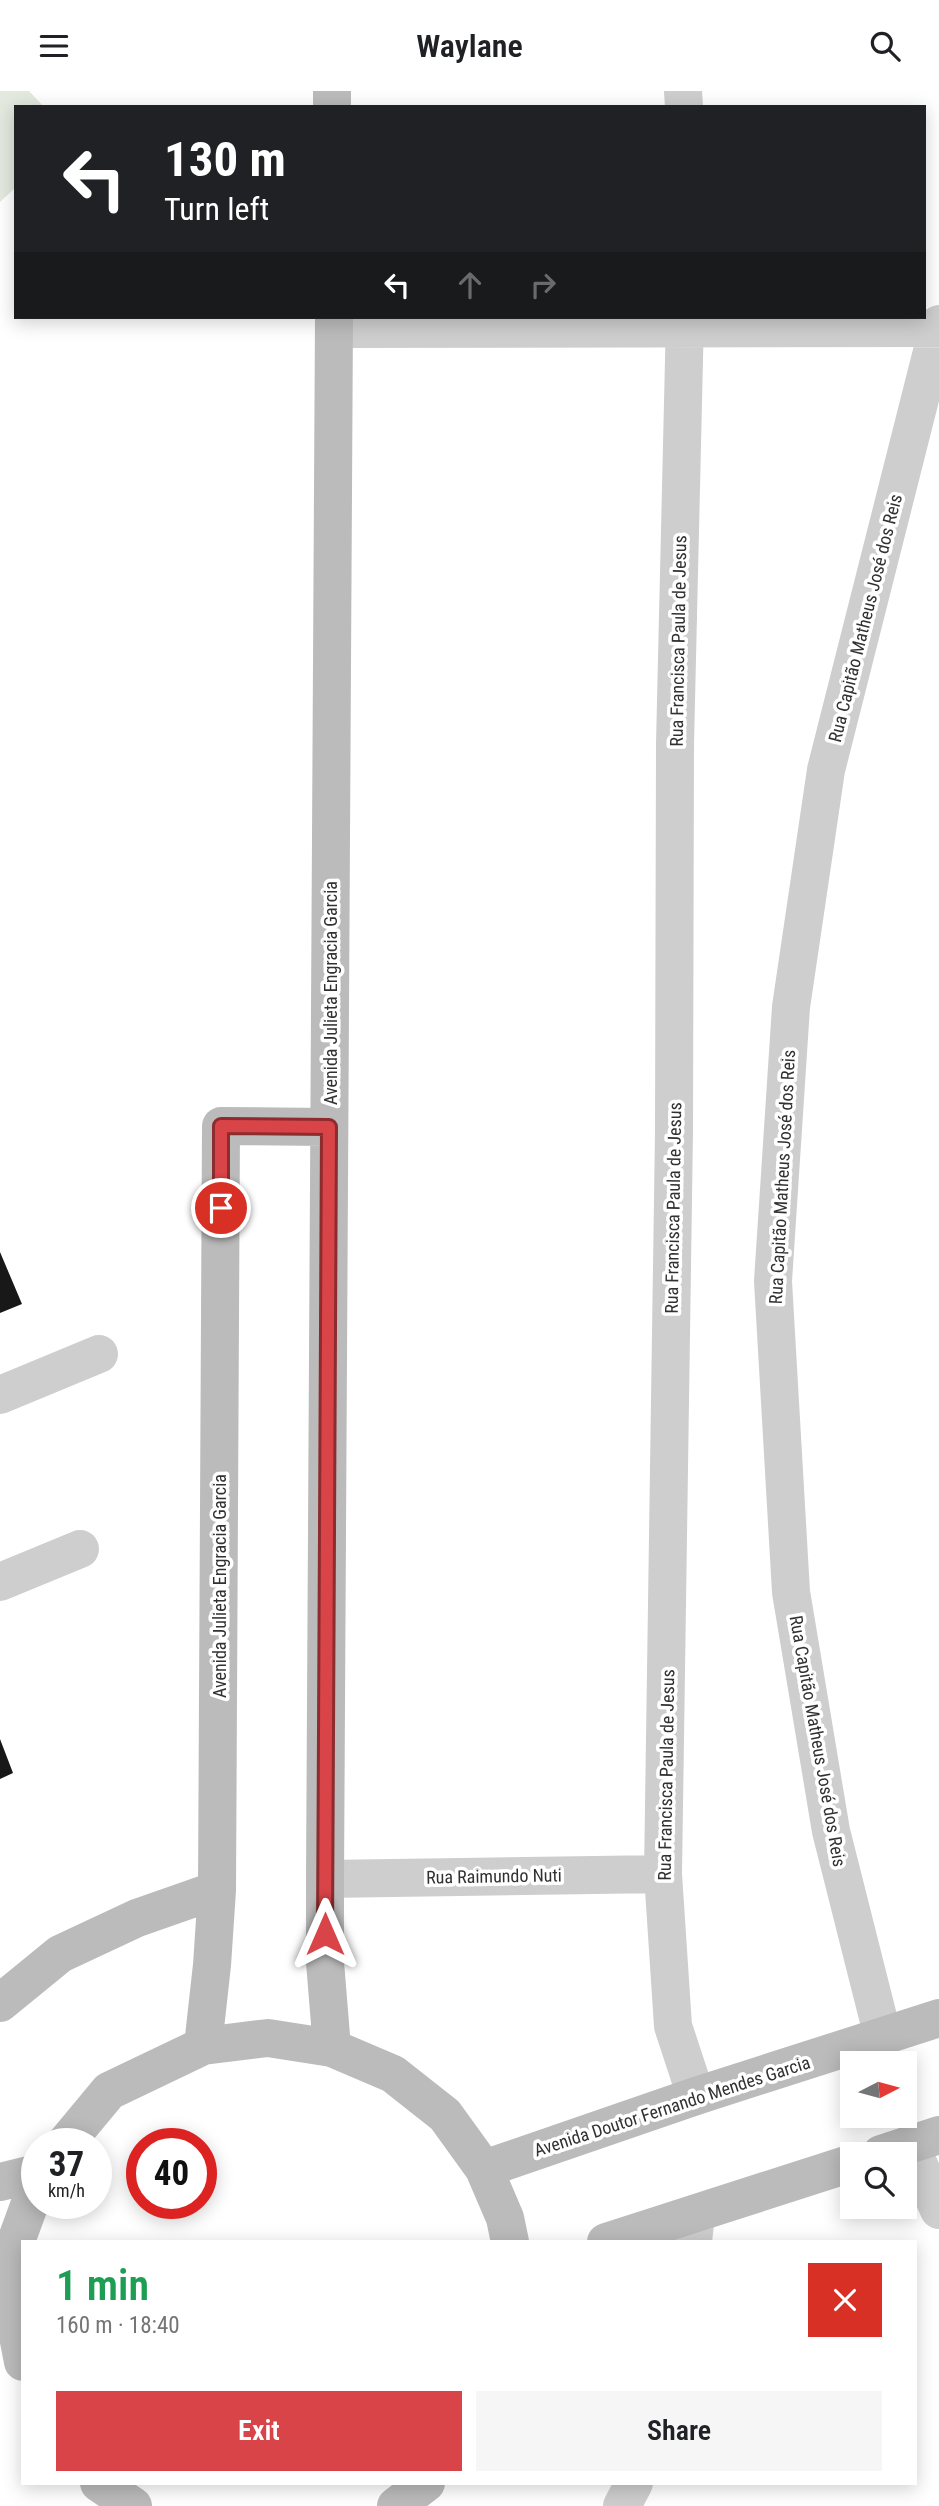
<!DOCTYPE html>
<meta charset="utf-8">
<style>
body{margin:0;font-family:"Roboto Condensed",sans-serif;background:#f6f6f6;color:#202124;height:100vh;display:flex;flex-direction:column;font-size:26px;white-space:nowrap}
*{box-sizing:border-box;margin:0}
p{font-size:23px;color:#757577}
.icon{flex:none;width:38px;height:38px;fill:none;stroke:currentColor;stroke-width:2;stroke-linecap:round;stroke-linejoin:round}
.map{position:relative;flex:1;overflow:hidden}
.side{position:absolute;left:21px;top:2149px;width:896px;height:245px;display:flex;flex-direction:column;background:#fff;border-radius:0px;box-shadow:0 4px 18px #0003}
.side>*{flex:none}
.top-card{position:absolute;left:14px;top:14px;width:912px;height:214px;border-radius:0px;box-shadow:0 4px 18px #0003;background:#202124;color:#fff;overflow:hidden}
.needle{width:46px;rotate:84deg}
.buttons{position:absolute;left:840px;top:1960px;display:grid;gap:14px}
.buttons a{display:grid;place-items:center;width:77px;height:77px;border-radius:0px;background:#fff;box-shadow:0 4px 18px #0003;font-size:35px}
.speed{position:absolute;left:21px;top:2037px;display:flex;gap:14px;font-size:35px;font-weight:700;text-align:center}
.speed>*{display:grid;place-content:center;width:91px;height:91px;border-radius:50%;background:#fff;box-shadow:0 4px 18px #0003;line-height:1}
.speed small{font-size:18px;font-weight:400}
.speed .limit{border:10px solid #d22;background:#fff;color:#111}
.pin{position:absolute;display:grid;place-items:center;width:60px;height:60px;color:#fff;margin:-30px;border:4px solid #fff;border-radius:50%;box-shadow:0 2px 7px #0007}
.me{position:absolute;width:77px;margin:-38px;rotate:0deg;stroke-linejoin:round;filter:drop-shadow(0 0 5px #0008)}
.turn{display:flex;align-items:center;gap:24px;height:147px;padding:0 35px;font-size:32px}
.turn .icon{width:91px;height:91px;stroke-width:2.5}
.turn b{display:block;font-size:49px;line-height:60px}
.lanes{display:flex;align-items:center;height:66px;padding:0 35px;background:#0003;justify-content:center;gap:35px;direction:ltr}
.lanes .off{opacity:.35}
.round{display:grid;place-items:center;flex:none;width:74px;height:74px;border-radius:0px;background:#f6f6f6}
.summary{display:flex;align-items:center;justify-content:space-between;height:119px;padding:0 35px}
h1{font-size:42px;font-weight:600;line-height:52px;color:#1e9e55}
.primary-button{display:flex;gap:14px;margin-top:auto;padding:14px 35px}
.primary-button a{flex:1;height:80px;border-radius:0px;background:#d84447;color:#fff;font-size:28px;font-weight:600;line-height:80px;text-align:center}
.primary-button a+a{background:#f6f6f6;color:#202124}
header{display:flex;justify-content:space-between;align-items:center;height:91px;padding:0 35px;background:#fff;font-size:32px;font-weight:600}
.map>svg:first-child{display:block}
.green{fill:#e3e9de}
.building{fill:#181818}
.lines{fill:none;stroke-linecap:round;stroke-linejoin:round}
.street{stroke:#cecece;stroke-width:38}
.secondary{stroke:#bbb;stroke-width:38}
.route-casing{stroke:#8c2c2e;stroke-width:18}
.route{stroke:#d84447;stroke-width:12}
.labels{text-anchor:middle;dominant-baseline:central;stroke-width:7;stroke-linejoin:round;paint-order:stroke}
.street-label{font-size:18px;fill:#313131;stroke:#fff}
</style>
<header><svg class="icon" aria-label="menu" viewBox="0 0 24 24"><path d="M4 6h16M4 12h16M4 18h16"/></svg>Waylane<svg class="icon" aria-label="search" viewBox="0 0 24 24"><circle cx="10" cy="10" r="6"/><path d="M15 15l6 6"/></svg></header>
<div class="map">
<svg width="939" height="2415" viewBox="0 0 939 2415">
<rect width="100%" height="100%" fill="#fff"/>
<path class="green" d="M 0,0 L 29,0 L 44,16 L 16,16 L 16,96 L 0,111 Z"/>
<path class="building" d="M 0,1161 L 22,1213 L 0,1222 Z
M 0,1648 L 13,1682 L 0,1688 Z"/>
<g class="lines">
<path class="street" d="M 683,0 L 684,16
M 685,226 L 675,653 L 674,1040 L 663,1783 L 673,1935 L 696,2005
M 334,238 L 939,237
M 0,1304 L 99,1263
M 0,1491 L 80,1458
M 325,1788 L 663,1783
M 883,1946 L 831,1740 L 791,1501 L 773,1190 L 791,916 L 826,679 L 939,233
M 910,2054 L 939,2119
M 693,2151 L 696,2123
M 622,2415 L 634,2392"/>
<path class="secondary" d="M 332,0 L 332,16
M 0,1912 L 60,1863 L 137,1827 L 217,1799
M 203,1955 L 212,1874 L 217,1799 L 221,1035 L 329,1036
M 332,1957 L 325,1871 L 325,1788 L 334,226
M 65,2053 L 109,2000 L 203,1955 L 268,1947 L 332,1957 L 393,1983 L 445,2024 L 484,2078 L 505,2127 L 510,2151
M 881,2063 L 939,2044
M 484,2078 L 696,2005 L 939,1927
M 0,2091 L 37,2082
M 606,2151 L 852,2072
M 23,2271 L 12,2214 L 18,2145 L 37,2093
M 99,2392 L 133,2415
M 396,2415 L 426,2392"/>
</g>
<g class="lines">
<defs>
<path id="route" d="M 221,1117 L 221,1035 L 329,1036 L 325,1843"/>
</defs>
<use href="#route" class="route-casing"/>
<use href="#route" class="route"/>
</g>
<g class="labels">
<g class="street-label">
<text transform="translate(865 527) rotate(-76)">Rua Capitão Matheus José dos Reis</text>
<text transform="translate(678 550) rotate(-89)">Rua Francisca Paula de Jesus</text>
<text transform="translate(330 902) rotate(-90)">Avenida Julieta Engracia Garcia</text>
<text transform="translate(782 1086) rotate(-87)">Rua Capitão Matheus José dos Reis</text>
<text transform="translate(673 1117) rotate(-89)">Rua Francisca Paula de Jesus</text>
<text transform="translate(219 1495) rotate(-90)">Avenida Julieta Engracia Garcia</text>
<text transform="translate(818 1650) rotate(80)">Rua Capitão Matheus José dos Reis</text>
<text transform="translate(666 1684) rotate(-89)">Rua Francisca Paula de Jesus</text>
<text transform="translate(494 1785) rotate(-1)">Rua Raimundo Nuti</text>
<text transform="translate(672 2015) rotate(-18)">Avenida Doutor Fernando Mendes Garcia</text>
</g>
</g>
</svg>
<div class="buttons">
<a><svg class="needle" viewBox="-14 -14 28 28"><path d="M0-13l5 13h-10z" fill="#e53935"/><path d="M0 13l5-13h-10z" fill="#757577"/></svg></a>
<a><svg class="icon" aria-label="search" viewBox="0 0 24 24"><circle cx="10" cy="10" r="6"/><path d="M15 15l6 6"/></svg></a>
</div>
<div class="speed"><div>37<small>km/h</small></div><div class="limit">40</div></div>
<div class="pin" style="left:221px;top:1117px;background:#d93025"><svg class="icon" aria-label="arrive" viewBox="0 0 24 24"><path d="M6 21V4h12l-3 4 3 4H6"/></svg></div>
<svg class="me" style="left:325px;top:1843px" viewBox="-20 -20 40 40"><path d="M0-17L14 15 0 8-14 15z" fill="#d84447" stroke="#fff" stroke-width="4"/></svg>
<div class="top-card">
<div class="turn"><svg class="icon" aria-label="left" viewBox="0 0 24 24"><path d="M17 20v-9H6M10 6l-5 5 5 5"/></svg><div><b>130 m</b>Turn left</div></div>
<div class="lanes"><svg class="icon" aria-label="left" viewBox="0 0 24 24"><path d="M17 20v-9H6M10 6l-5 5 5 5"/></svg><svg class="icon off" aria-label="ahead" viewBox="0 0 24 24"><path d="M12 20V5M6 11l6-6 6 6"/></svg><svg class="icon off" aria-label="right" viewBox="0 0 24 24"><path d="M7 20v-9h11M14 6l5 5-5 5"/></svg></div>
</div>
<section class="side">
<div class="summary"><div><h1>1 min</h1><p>160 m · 18:40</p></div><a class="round" style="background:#d93025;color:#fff"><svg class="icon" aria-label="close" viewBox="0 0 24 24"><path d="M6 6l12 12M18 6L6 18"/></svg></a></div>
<div class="primary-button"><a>Exit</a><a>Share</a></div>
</section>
</div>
